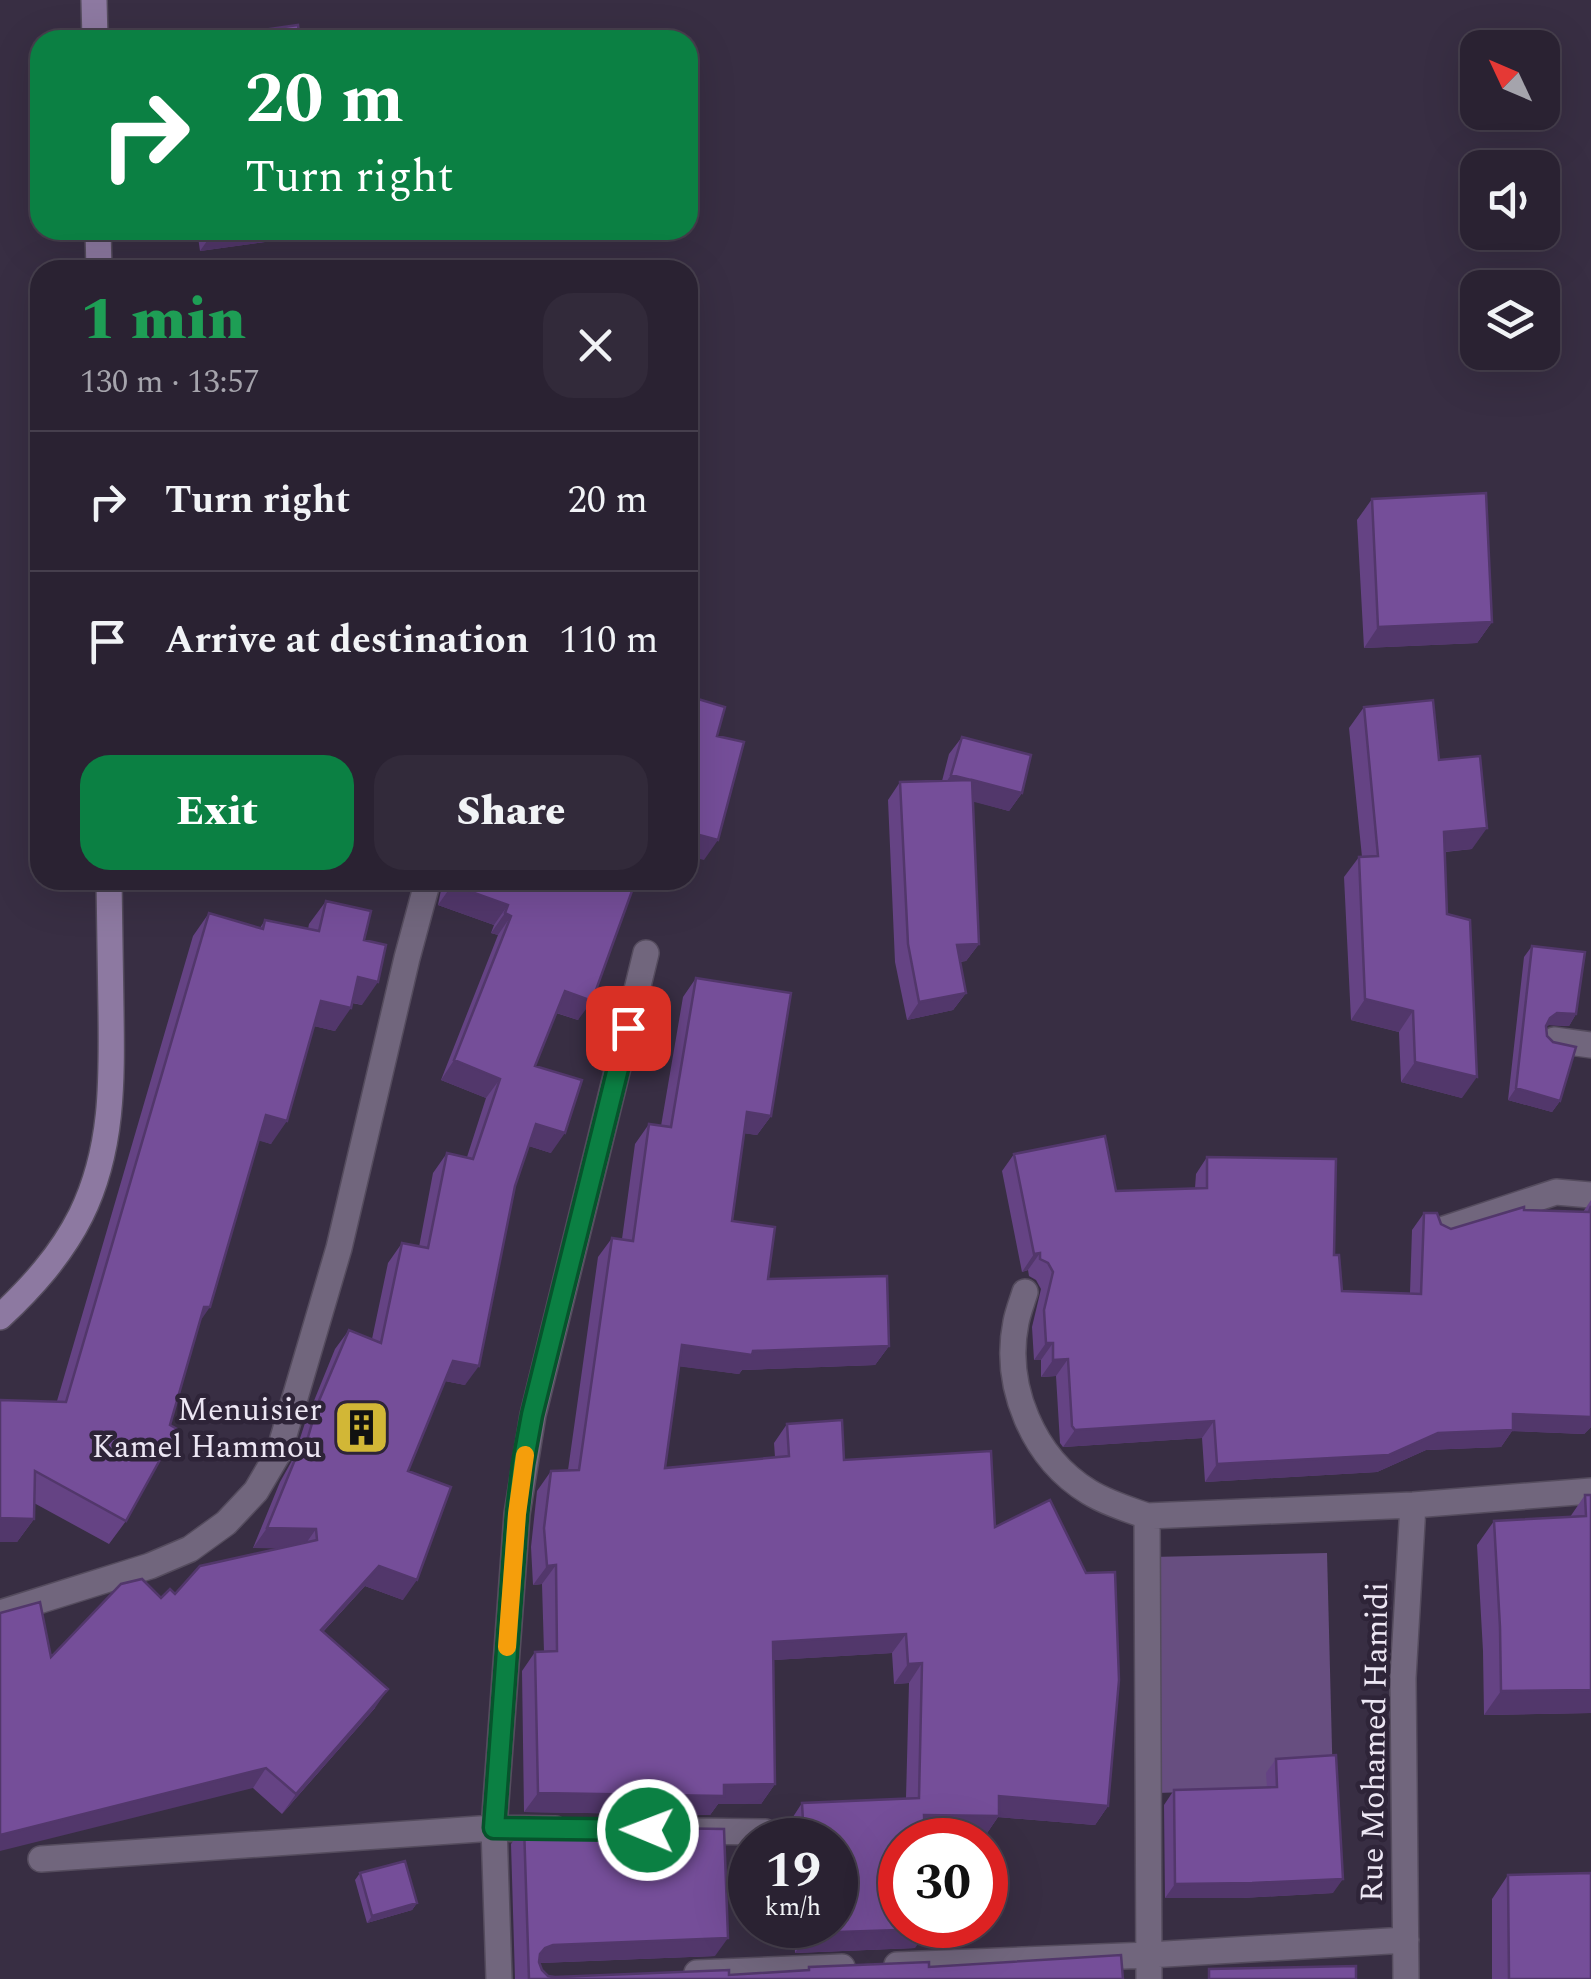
<!DOCTYPE html>
<meta charset="utf-8">
<style>
body{margin:0;font-family:Spectral,serif;background:#322a3a;color:#f1f3f6;height:100vh;display:flex;flex-direction:column;font-size:38px;white-space:nowrap}
*{box-sizing:border-box;margin:0}
p{font-size:32px;color:#a5a4ac}
.icon{flex:none;width:55px;height:55px;fill:none;stroke:currentColor;stroke-width:2;stroke-linecap:round;stroke-linejoin:round}
.map{position:relative;flex:1;overflow:hidden}
.sheet{position:absolute;left:30px;top:260px;width:668px;height:630px;display:flex;flex-direction:column;background:#2a2232;border-radius:30px;box-shadow:0 10px 40px #0002,0 0 0 2px #463f4d}
.sheet>*{flex:none}
.banner{position:absolute;left:30px;top:30px;width:668px;height:210px;border-radius:30px;box-shadow:0 10px 40px #0002,0 0 0 2px #463f4d;background:#0b8043;color:#fff;overflow:hidden}
.needle{width:65px;rotate:314deg}
.fabs{position:absolute;left:1460px;top:30px;display:grid;gap:20px}
.fabs a{display:grid;place-items:center;width:100px;height:100px;border-radius:20px;background:#2a2232;box-shadow:0 10px 40px #0002,0 0 0 2px #463f4d;font-size:50px}
.speed{position:absolute;left:728px;top:1818px;display:flex;gap:20px;font-size:50px;font-weight:700;text-align:center}
.speed>*{display:grid;place-content:center;width:130px;height:130px;border-radius:50%;background:#2a2232;box-shadow:0 10px 40px #0002,0 0 0 2px #463f4d;line-height:1}
.speed small{font-size:25px;font-weight:400}
.speed .limit{border:15px solid #d22;background:#fff;color:#111}
.pin{position:absolute;display:grid;place-items:center;width:85px;height:85px;color:#fff;margin:-42px;border-radius:20px;box-shadow:0 5px 15px #0006}
.me{position:absolute;width:110px;margin:-55px;rotate:271deg;stroke-linejoin:round;filter:drop-shadow(0 0 8px #0008)}
.turn{display:flex;align-items:center;gap:35px;height:210px;padding:0 50px;font-size:45px}
.turn .icon{width:130px;height:130px;stroke-width:2.5}
.turn b{display:block;font-size:70px;line-height:85px}
.round{display:grid;place-items:center;flex:none;width:105px;height:105px;border-radius:30px;background:#322a3a}
.overview{display:flex;align-items:center;justify-content:space-between;height:170px;padding:0 50px}
h1{font-size:60px;font-weight:800;line-height:75px;color:#1e9e55}
.primary-button{display:flex;gap:20px;margin-top:auto;padding:20px 50px}
.primary-button a{flex:1;height:115px;border-radius:30px;background:#0b8043;color:#fff;font-size:40px;font-weight:800;line-height:115px;text-align:center}
.primary-button a+a{background:#322a3a;color:#f1f3f6}
ul{padding:0;list-style:none}
li{display:flex;align-items:center;gap:30px;height:140px;padding:0 50px;border-top:2px solid #463f4d}
li div{flex:1}
li b{display:block;font-size:38px}
li em{font-style:normal}
.map>svg:first-child{display:block}
.green{fill:#674e80}
.lines{fill:none;stroke-linecap:round;stroke-linejoin:round}
.street-casing{stroke:#554c5e;stroke-width:28}
.secondary-casing{stroke:#554c5e;stroke-width:28}
.street{stroke:#71667d;stroke-width:25}
.secondary{stroke:#8d79a1;stroke-width:25}
.wall{fill:#654384}
.shaded-wall{fill:#52376b}
.building{fill:#754e99;stroke:#52376b;stroke-width:2.5}
.route-casing{stroke:#07532c;stroke-width:25}
.route{stroke:#0b8043;stroke-width:18}
.slow{stroke:#f59e0b;stroke-width:18}
.labels{text-anchor:middle;dominant-baseline:central;stroke-width:9;stroke-linejoin:round;paint-order:stroke}
.poi-label{font-size:32px;fill:#ece6f3;stroke:#2e2438;text-anchor:end}
.street-label{font-size:32px;fill:#ece6f3;stroke:#2e2438}
</style>
<div class="map">
<svg width="1591" height="1979" viewBox="0 0 1591 1979">
<rect width="100%" height="100%" fill="#382e43"/>
<path class="green" d="M 1327,1553 L 1333,1787 L 1158,1793 L 1152,1557 Z"/>
<g class="lines">
<defs>
<path id="street" d="M 1554,1040 L 1591,1045
M 1441,1230 L 1556,1192 L 1591,1195
M 1025,1292 C 1022,1302 1018,1312 1016,1322 C 1003,1386 1033,1458 1089,1492 C 1107,1503 1127,1509 1147,1516 L 1413,1505 L 1591,1491
M 1147,1516 L 1149,1979
M 0,1613 L 150,1566 L 190,1549 L 226,1523 L 256,1491 L 279,1452 L 339,1248 L 407,958 L 428,880
M 690,1831 L 765,1832
M 41,1859 L 494,1828 L 555,1829
M 897,1965 L 1149,1955 L 1406,1940
M 697,1973 L 842,1967
M 499,1979 L 494,1828 L 517,1514 L 533,1415 L 646,953
M 1406,1979 L 1403,1678 L 1413,1505"/>
<path id="secondary" d="M 94,0 L 95,40
M 98,230 L 99,270
M 0,1317 C 32,1287 61,1255 81,1215 C 113,1150 112,1081 111,1011 C 110,967 110,924 109,880"/>
</defs>
<use href="#street" class="street-casing"/>
<use href="#secondary" class="secondary-casing"/>
<use href="#street" class="street"/>
<use href="#secondary" class="secondary"/>
</g>
<path class="wall" d="M 197,230 L 313,230 L 309,236 L 200,251 Z
M 1372,499 L 1492,622 L 1477,643 L 1364,648 L 1357,520 Z
M 1364,707 L 1439,760 L 1472,849 L 1445,852 L 1447,914 L 1462,1098 L 1401,1082 L 1399,1032 L 1351,1020 L 1344,877 L 1359,857 L 1362,857 L 1349,728 Z
M 962,737 L 1022,793 L 1009,811 L 973,801 L 979,944 L 966,961 L 960,962 L 966,993 L 953,1010 L 907,1020 L 895,962 L 888,800 L 900,782 L 942,781 L 949,754 Z
M 443,880 L 636,880 L 578,1020 L 556,1013 L 535,1066 L 551,1153 L 529,1146 L 515,1186 L 465,1385 L 445,1381 L 408,1471 L 403,1600 L 365,1586 L 323,1632 L 375,1708 L 282,1814 L 253,1788 L 51,1657 L 161,1598 L 175,1594 L 280,1548 L 253,1548 L 280,1482 L 294,1457 L 305,1423 L 335,1349 L 349,1330 L 372,1339 L 388,1263 L 402,1243 L 419,1247 L 433,1173 L 447,1153 L 467,1157 L 486,1098 L 441,1080 L 498,935 L 491,933 L 494,925 L 438,905 Z
M 326,901 L 364,940 L 362,1005 L 352,1003 L 335,1031 L 314,1026 L 271,1144 L 259,1140 L 199,1324 L 126,1521 L 109,1544 L 34,1503 L 34,1519 L 17,1542 L 0,1542 L 57,1401 L 193,936 L 209,913 L 260,928 L 265,920 L 308,929 L 309,924 Z
M 1532,946 L 1576,1014 L 1569,1026 L 1549,1025 L 1546,1026 L 1560,1101 L 1552,1112 L 1508,1100 L 1524,957 Z
M 696,978 L 771,1116 L 757,1135 L 744,1133 L 732,1221 L 768,1279 L 889,1346 L 875,1365 L 742,1370 L 739,1374 L 679,1366 L 665,1468 L 775,1457 L 774,1443 L 787,1424 L 844,1460 L 995,1527 L 1108,1806 L 1095,1825 L 998,1817 L 985,1836 L 925,1835 L 915,1948 L 795,1953 L 794,1925 L 835,1925 L 835,1840 L 790,1840 L 789,1823 L 802,1803 L 906,1798 L 909,1683 L 894,1684 L 892,1653 L 773,1660 L 775,1784 L 761,1804 L 718,1804 L 710,1815 L 524,1812 L 522,1671 L 535,1652 L 544,1652 L 542,1584 L 533,1585 L 531,1547 L 537,1491 L 551,1471 L 568,1470 L 598,1257 L 612,1238 L 622,1239 L 635,1144 L 649,1124 L 661,1126 L 683,997 Z
M 1014,1154 L 1116,1191 L 1195,1188 L 1196,1174 L 1207,1157 L 1334,1255 L 1342,1291 L 1410,1293 L 1412,1230 L 1424,1213 L 1451,1229 L 1524,1210 L 1583,1212 L 1591,1200 L 1591,1427 L 1584,1434 L 1512,1431 L 1501,1447 L 1426,1450 L 1377,1472 L 1205,1482 L 1202,1438 L 1063,1447 L 1060,1443 L 1056,1376 L 1041,1377 L 1041,1360 L 1034,1360 L 1032,1327 L 1041,1289 L 1036,1280 L 1029,1276 L 1028,1270 L 1022,1272 L 1002,1171 Z
M 1585,1495 L 1591,1713 L 1484,1715 L 1483,1651 L 1477,1545 L 1494,1521 L 1570,1517 Z
M 1276,1759 L 1333,1893 L 1242,1898 L 1165,1898 L 1164,1805 L 1174,1790 L 1267,1787 L 1266,1773 Z
M 524,1826 L 715,1956 L 539,1963 L 542,1970 L 548,1976 L 555,1977 L 729,1975 L 807,1970 L 809,1967 L 929,1967 L 1123,1979 L 515,1979 L 511,1844 Z
M 360,1873 L 417,1903 L 412,1910 L 367,1923 L 355,1880 Z
M 1508,1875 L 1591,1979 L 1492,1979 L 1492,1899 Z"/>
<path class="shaded-wall" d="M 219,230 L 313,230 L 309,236 L 200,251 L 214,231 Z
M 1492,622 L 1477,643 L 1364,648 L 1378,627 Z
M 951,775 L 971,780 L 939,792 Z
M 972,780 L 1022,793 L 1009,811 L 959,798 Z
M 1487,828 L 1472,849 L 1430,853 L 1444,832 Z
M 688,832 L 718,840 L 704,860 L 688,856 Z
M 452,885 L 508,905 L 494,925 L 438,905 Z
M 505,913 L 511,916 L 498,935 L 491,933 Z
M 979,944 L 966,961 L 944,962 L 957,945 Z
M 358,977 L 378,982 L 362,1005 L 342,1000 Z
M 565,991 L 592,1001 L 578,1020 L 551,1011 Z
M 966,993 L 953,1010 L 907,1020 L 919,1002 Z
M 1365,999 L 1413,1011 L 1399,1032 L 1351,1020 Z
M 321,1001 L 351,1008 L 335,1031 L 305,1024 Z
M 1557,1013 L 1576,1014 L 1569,1026 L 1549,1025 L 1542,1029 L 1550,1018 Z
M 454,1060 L 500,1079 L 486,1098 L 441,1080 Z
M 1415,1062 L 1477,1077 L 1462,1098 L 1401,1082 Z
M 1516,1088 L 1560,1101 L 1552,1112 L 1508,1100 Z
M 747,1112 L 771,1116 L 757,1135 L 733,1132 Z
M 266,1115 L 287,1121 L 271,1144 L 250,1138 Z
M 536,1124 L 565,1133 L 551,1153 L 522,1144 Z
M 1040,1253 L 1028,1270 L 1022,1272 L 1034,1254 Z
M 204,1307 L 210,1307 L 194,1330 Z
M 1046,1343 L 1053,1343 L 1041,1360 L 1034,1360 Z
M 682,1345 L 753,1351 L 889,1346 L 875,1365 L 742,1370 L 739,1374 L 668,1365 Z
M 1068,1359 L 1056,1376 L 1041,1377 L 1053,1360 Z
M 453,1361 L 479,1366 L 465,1385 L 440,1380 Z
M 1513,1414 L 1591,1417 L 1591,1427 L 1584,1434 L 1512,1431 L 1501,1447 L 1426,1450 L 1377,1472 L 1205,1482 L 1217,1464 L 1438,1433 Z
M 1214,1421 L 1202,1438 L 1063,1447 L 1075,1430 Z
M 0,1518 L 34,1519 L 17,1542 L 0,1542 Z
M 267,1528 L 316,1529 L 302,1549 L 253,1548 Z
M 556,1565 L 542,1584 L 533,1585 L 547,1566 Z
M 379,1566 L 417,1580 L 403,1600 L 365,1586 L 307,1649 L 321,1630 Z
M 906,1634 L 892,1653 L 759,1661 L 773,1642 Z
M 922,1663 L 909,1683 L 894,1684 L 908,1664 Z
M 388,1689 L 375,1708 L 282,1814 L 296,1794 Z
M 1591,1690 L 1591,1713 L 1484,1715 L 1501,1691 Z
M 266,1768 L 253,1788 L 0,1851 L 0,1835 Z
M 775,1784 L 761,1804 L 718,1804 L 710,1815 L 524,1812 L 538,1793 Z
M 999,1796 L 1108,1806 L 1095,1825 L 998,1817 L 985,1836 L 910,1834 L 924,1815 Z
M 1343,1879 L 1333,1893 L 1242,1898 L 1165,1898 L 1175,1884 Z
M 417,1903 L 412,1910 L 367,1923 L 372,1916 Z
M 929,1929 L 915,1948 L 795,1953 L 808,1933 Z
M 728,1938 L 715,1956 L 540,1963 L 533,1966 L 527,1972 L 545,1948 L 553,1945 Z"/>
<path class="building" d="M 298,25 L 300,40 L 191,40 Z
M 1486,493 L 1492,622 L 1378,627 L 1372,499 Z
M 688,696 L 725,707 L 717,736 L 744,742 L 718,840 L 688,832 Z
M 1433,700 L 1439,760 L 1480,756 L 1487,828 L 1444,832 L 1447,914 L 1470,920 L 1477,1077 L 1415,1062 L 1413,1011 L 1365,999 L 1359,857 L 1378,856 L 1364,707 Z
M 962,737 L 1031,755 L 1022,793 L 972,780 L 979,944 L 957,945 L 966,993 L 919,1002 L 908,944 L 900,782 L 971,780 L 951,775 Z
M 453,880 L 636,880 L 592,1001 L 565,991 L 535,1066 L 582,1080 L 565,1133 L 536,1124 L 515,1186 L 479,1366 L 453,1361 L 408,1471 L 451,1487 L 417,1580 L 379,1566 L 321,1630 L 388,1689 L 296,1794 L 266,1768 L 0,1835 L 0,1613 L 40,1602 L 51,1657 L 121,1584 L 142,1579 L 161,1598 L 170,1589 L 175,1594 L 200,1566 L 317,1540 L 316,1529 L 267,1528 L 294,1462 L 308,1437 L 318,1403 L 349,1330 L 381,1343 L 402,1243 L 428,1248 L 447,1153 L 473,1159 L 500,1079 L 454,1060 L 511,916 L 505,913 L 508,905 L 452,885 Z
M 326,901 L 371,911 L 364,940 L 386,945 L 378,982 L 358,977 L 351,1008 L 321,1001 L 287,1121 L 266,1115 L 210,1307 L 204,1307 L 170,1425 L 177,1429 L 126,1521 L 35,1471 L 34,1519 L 0,1518 L 0,1400 L 66,1402 L 209,913 L 263,929 L 265,920 L 319,931 Z
M 1532,946 L 1585,952 L 1576,1014 L 1557,1013 L 1550,1018 L 1546,1026 L 1547,1036 L 1553,1042 L 1576,1047 L 1560,1101 L 1516,1088 Z
M 696,978 L 791,993 L 771,1116 L 747,1112 L 732,1221 L 775,1227 L 768,1279 L 887,1276 L 889,1346 L 753,1351 L 752,1355 L 682,1345 L 665,1468 L 789,1456 L 787,1424 L 842,1420 L 844,1460 L 991,1451 L 995,1527 L 1050,1500 L 1086,1573 L 1115,1572 L 1119,1680 L 1108,1806 L 999,1796 L 999,1816 L 924,1815 L 925,1840 L 900,1840 L 900,1925 L 929,1925 L 929,1929 L 808,1933 L 808,1925 L 835,1925 L 835,1840 L 804,1840 L 802,1803 L 919,1798 L 922,1663 L 908,1664 L 906,1634 L 773,1642 L 775,1784 L 724,1785 L 724,1796 L 538,1793 L 535,1652 L 557,1651 L 556,1565 L 547,1566 L 544,1528 L 551,1471 L 579,1470 L 612,1238 L 633,1241 L 649,1124 L 671,1127 Z
M 1105,1136 L 1116,1191 L 1207,1188 L 1207,1157 L 1336,1159 L 1334,1255 L 1339,1255 L 1342,1291 L 1421,1294 L 1424,1213 L 1437,1213 L 1441,1224 L 1451,1229 L 1524,1207 L 1524,1210 L 1589,1212 L 1591,1206 L 1591,1417 L 1513,1414 L 1513,1430 L 1438,1433 L 1389,1455 L 1217,1464 L 1214,1421 L 1075,1430 L 1072,1426 L 1068,1359 L 1053,1360 L 1053,1343 L 1046,1343 L 1044,1310 L 1053,1272 L 1048,1263 L 1040,1259 L 1040,1253 L 1034,1254 L 1014,1154 Z
M 1585,1495 L 1591,1495 L 1591,1690 L 1501,1691 L 1500,1627 L 1494,1521 L 1586,1516 Z
M 1336,1755 L 1343,1879 L 1252,1883 L 1175,1884 L 1174,1790 L 1277,1787 L 1276,1759 Z
M 524,1826 L 724,1829 L 728,1938 L 553,1945 L 545,1948 L 540,1954 L 539,1962 L 542,1970 L 548,1976 L 555,1977 L 729,1970 L 729,1975 L 809,1970 L 809,1967 L 929,1962 L 929,1967 L 1121,1955 L 1123,1979 L 529,1979 Z
M 405,1861 L 417,1903 L 372,1916 L 360,1873 Z
M 1591,1873 L 1591,1979 L 1509,1979 L 1508,1875 Z
M 1356,1966 L 1356,1979 L 1209,1979 L 1209,1969 Z"/>
<g class="lines">
<defs>
<path id="route" d="M 628,1028 L 532,1415 L 523,1464 L 517,1514 L 494,1828 L 648,1830"/>
</defs>
<use href="#route" class="route-casing"/>
<use href="#route" class="route"/>
<path class="slow" d="M 507,1647 L 517,1514 L 525,1455"/>
</g>
<defs>
<symbol id="building-square" viewBox="-11 -11 22 22"><rect x="-9" y="-9" width="18" height="18" rx="4" fill="#d2b736" stroke="#2e2438"/><path d="M-4-6H4V6H1V3H-1V6H-4ZM-2.5-4.3h1.7v1.8h-1.7ZM.8-4.3h1.7v1.8H.8ZM-2.5-1h1.7V.8h-1.7ZM.8-1h1.7V.8H.8Z" fill="#111"/></symbol>
</defs>
<g fill-rule="evenodd">
<use href="#building-square" x="330" y="1396" width="63" height="63"/>
</g>
<g class="labels">
<g class="poi-label">
<text x="322" y="1410">Menuisier<tspan x="322" dy="37">Kamel Hammou</tspan></text>
</g>
<g class="street-label">
<text transform="translate(1375 1742) rotate(-89)">Rue Mohamed Hamidi</text>
</g>
</g>
</svg>
<div class="fabs">
<a><svg class="needle" viewBox="-14 -14 28 28"><path d="M0-13l5 13h-10z" fill="#e53935"/><path d="M0 13l5-13h-10z" fill="#a5a4ac"/></svg></a>
<a><svg class="icon" aria-label="sound" viewBox="0 0 24 24"><path d="M4 9h4l5-4v14l-5-4H4zM17 9q2 3 0 6"/></svg></a>
<a><svg class="icon" aria-label="layers" viewBox="0 0 24 24"><path d="M12 4l9 5-9 5-9-5zM3 14l9 5 9-5"/></svg></a>
</div>
<div class="speed"><div>19<small>km/h</small></div><div class="limit">30</div></div>
<div class="pin" style="left:628px;top:1028px;background:#d93025"><svg class="icon" aria-label="arrive" viewBox="0 0 24 24"><path d="M6 21V4h12l-3 4 3 4H6"/></svg></div>
<svg class="me" style="left:648px;top:1830px" viewBox="-20 -20 40 40"><circle r="17" fill="#0b8043" stroke="#fff" stroke-width="3"/><path d="M0-11L8 9 0 5-8 9z" fill="#fff"/></svg>
<div class="banner">
<div class="turn"><svg class="icon" aria-label="right" viewBox="0 0 24 24"><path d="M7 20v-9h11M14 6l5 5-5 5"/></svg><div><b>20 m</b>Turn right</div></div>
</div>
<section class="sheet">
<div class="overview"><div><h1>1 min</h1><p>130 m · 13:57</p></div><a class="round"><svg class="icon" aria-label="close" viewBox="0 0 24 24"><path d="M6 6l12 12M18 6L6 18"/></svg></a></div>
<ul>
<li><svg class="icon" aria-label="right" viewBox="0 0 24 24"><path d="M7 20v-9h11M14 6l5 5-5 5"/></svg><div><b>Turn right</b></div><em>20 m</em></li>
<li><svg class="icon" aria-label="arrive" viewBox="0 0 24 24"><path d="M6 21V4h12l-3 4 3 4H6"/></svg><div><b>Arrive at destination</b></div><em>110 m</em></li>
</ul>
<div class="primary-button"><a>Exit</a><a>Share</a></div>
</section>
</div>
